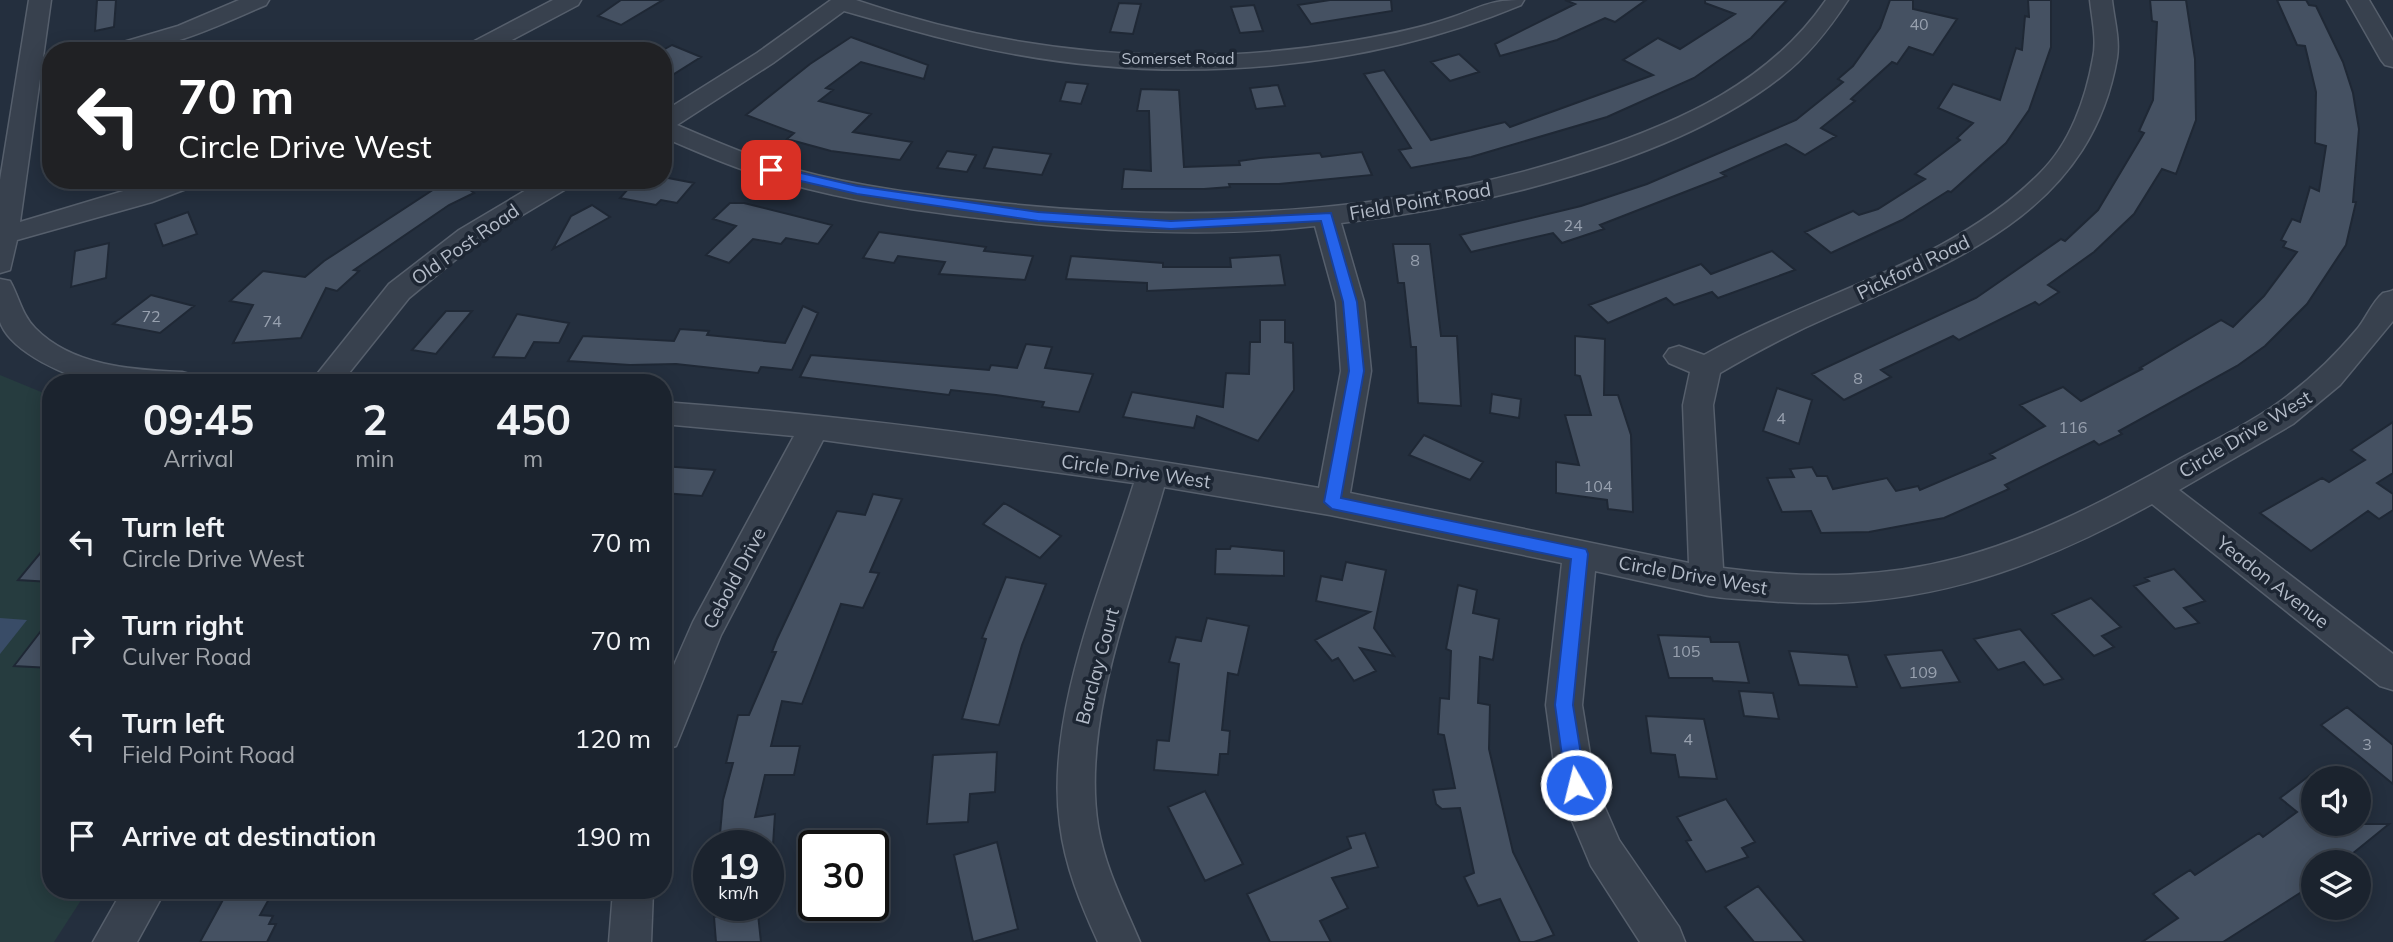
<!DOCTYPE html>
<style>
body{margin:0;font-family:Mulish,sans-serif;background:#242b36;color:#f1f3f6;height:100vh;display:flex;flex-direction:column;font-size:26px;white-space:nowrap}
*{box-sizing:border-box;margin:0}
p{font-size:23px;color:#a0a4aa}
.icon{flex:none;width:38px;height:38px;fill:none;stroke:currentColor;stroke-width:2;stroke-linecap:round;stroke-linejoin:round}
.map{position:relative;flex:1;overflow:hidden}
.details{position:absolute;left:42px;top:374px;width:630px;height:525px;display:flex;flex-direction:column;background:#1b232e;border-radius:28px;box-shadow:0 4px 18px #0003,0 0 0 2px #39404a}
.details>*{flex:none}
.hud{position:absolute;left:42px;top:42px;width:630px;height:147px;border-radius:28px;box-shadow:0 4px 18px #0003,0 0 0 2px #39404a;background:#202124;color:#fff;overflow:hidden}
.buttons{position:absolute;left:2301px;top:766px;display:grid;gap:14px}
.buttons a{display:grid;place-items:center;width:70px;height:70px;border-radius:50%;background:#1b232e;box-shadow:0 4px 18px #0003,0 0 0 2px #39404a;font-size:35px}
.speed{position:absolute;left:693px;top:830px;display:flex;gap:14px;font-size:35px;font-weight:700;text-align:center}
.speed>*{display:grid;place-content:center;width:91px;height:91px;border-radius:50%;background:#1b232e;box-shadow:0 4px 18px #0003,0 0 0 2px #39404a;line-height:1}
.speed small{font-size:18px;font-weight:400}
.speed .limit{border:4px solid #111;border-radius:10px;background:#fff;color:#111}
.pin{position:absolute;display:grid;place-items:center;width:60px;height:60px;color:#fff;margin:-30px;border-radius:14px;box-shadow:0 4px 10px #0006}
.me{position:absolute;width:77px;margin:-38px;rotate:352deg;stroke-linejoin:round;filter:drop-shadow(0 0 5px #0008)}
.turn{display:flex;align-items:center;gap:24px;height:147px;padding:0 21px;font-size:32px}
.turn .icon{width:91px;height:91px;stroke-width:2.5}
.turn b{display:block;font-size:49px;line-height:60px}
.eta{display:flex;justify-content:space-evenly;align-items:center;height:119px;text-align:center}
.eta b{font-size:42px;font-weight:700;line-height:49px}
ul{padding:0;list-style:none}
li{display:flex;align-items:center;gap:21px;height:98px;padding:0 21px}
li div{flex:1}
li b{display:block;font-size:26px}
li em{font-style:normal}
.map>svg:first-child{display:block}
.green{fill:#263c3f}
.water{fill:#394c67}
.building{fill:#455162;stroke:#1f2835;stroke-width:2}
.lines{fill:none;stroke-linecap:round;stroke-linejoin:round}
.minor-casing{stroke:#565f6c;stroke-width:3}
.minor{fill:#38414e;fill-rule:evenodd}
.route{fill:#2563eb;stroke:#184099;stroke-width:2}
.labels{text-anchor:middle;dominant-baseline:central;stroke-width:7;stroke-linejoin:round;paint-order:stroke}
.number-label{font-size:16px;fill:#98a1af}
.far-street-label{font-size:16px;fill:#b4bcc9;stroke:#1d2633}
.street-label{font-size:19px;fill:#b4bcc9;stroke:#1d2633}
</style>
<div class="map">
<svg width="2393" height="942" viewBox="0 0 2393 942">
<rect width="100%" height="100%" fill="#242f3e"/>
<path class="green" d="M 0,375 L 51,396 L 51,891 L 87,891 L 54,942 L 0,942 Z"/>
<path class="water" d="M 0,618 L 27,620 L 0,654 Z"/>
<path class="building" d="M 97,0 L 116,0 L 114,27 L 95,31 Z
M 621,0 L 663,0 L 621,25 L 598,16 Z
M 1330,0 L 1391,0 L 1392,11 L 1311,24 L 1298,5 Z
M 1565,0 L 1646,0 L 1615,22 L 1605,18 L 1557,40 L 1500,56 L 1495,44 L 1575,4 Z
M 1705,0 L 1787,0 L 1751,38 L 1694,78 L 1607,117 L 1471,157 L 1411,168 L 1399,150 L 1411,148 L 1364,74 L 1384,70 L 1431,140 L 1505,122 L 1510,127 L 1653,75 L 1623,60 L 1658,38 L 1680,49 L 1735,14 L 1705,3 Z
M 1890,0 L 1913,0 L 1913,9 L 1957,19 L 1933,55 L 1909,47 L 1897,64 L 1892,62 L 1851,99 L 1855,101 L 1821,128 L 1836,136 L 1805,155 L 1786,144 L 1721,173 L 1726,176 L 1600,225 L 1604,229 L 1562,243 L 1553,233 L 1471,252 L 1460,235 L 1581,206 L 1647,184 L 1796,120 L 1843,82 L 1838,79 L 1853,66 L 1880,28 Z
M 2028,0 L 2051,0 L 2051,47 L 2029,110 L 2006,143 L 1951,192 L 1948,191 L 1902,220 L 1831,253 L 1805,232 L 1853,211 L 1859,215 L 1878,209 L 1925,179 L 1915,174 L 1960,140 L 1957,138 L 1973,123 L 1938,108 L 1953,84 L 2000,100 L 2016,48 L 2022,50 L 2025,16 L 2029,17 Z
M 2150,0 L 2186,0 L 2195,59 L 2196,120 L 2176,174 L 2162,169 L 2134,214 L 2094,252 L 2048,285 L 2059,292 L 2039,305 L 2035,302 L 1959,340 L 1953,336 L 1881,370 L 1891,377 L 1844,400 L 1812,374 L 1976,298 L 2061,239 L 2065,241 L 2098,210 L 2144,133 L 2139,131 L 2153,100 L 2157,22 L 2152,21 Z
M 2277,0 L 2306,0 L 2309,5 L 2316,6 L 2343,62 L 2353,93 L 2359,129 L 2353,202 L 2356,202 L 2346,245 L 2307,304 L 2265,346 L 2237,366 L 2119,431 L 2122,434 L 2099,445 L 2094,441 L 2005,485 L 2009,489 L 1944,518 L 1869,532 L 1821,533 L 1811,511 L 1782,512 L 1767,478 L 1794,477 L 1790,469 L 1812,467 L 1817,476 L 1827,476 L 1833,489 L 1887,478 L 1896,491 L 1918,486 L 1920,490 L 1995,458 L 1990,454 L 2045,426 L 2020,405 L 2063,387 L 2081,401 L 2142,369 L 2140,368 L 2221,320 L 2233,327 L 2264,296 L 2297,252 L 2283,247 L 2286,242 L 2281,240 L 2292,219 L 2300,222 L 2310,187 L 2319,191 L 2326,146 L 2315,143 L 2316,92 L 2305,46 L 2297,45 Z
M 1119,3 L 1141,4 L 1133,34 L 1110,32 Z
M 1254,5 L 1263,31 L 1240,33 L 1231,7 Z
M 851,37 L 928,65 L 924,79 L 861,62 L 826,88 L 833,90 L 819,101 L 871,114 L 853,132 L 912,142 L 900,160 L 831,151 L 787,139 L 794,133 L 746,115 L 810,64 Z
M 672,45 L 701,57 L 674,74 L 663,69 L 663,50 Z
M 1459,54 L 1479,72 L 1450,81 L 1431,62 Z
M 1066,82 L 1088,84 L 1081,104 L 1060,101 Z
M 1278,85 L 1285,106 L 1256,109 L 1250,88 Z
M 1141,89 L 1179,90 L 1184,167 L 1240,165 L 1239,161 L 1260,158 L 1320,153 L 1322,157 L 1362,152 L 1372,175 L 1279,184 L 1229,184 L 1230,187 L 1204,189 L 1122,189 L 1124,169 L 1151,171 L 1149,111 L 1137,111 Z
M 993,147 L 1051,154 L 1042,175 L 984,168 Z
M 947,151 L 976,155 L 967,172 L 937,168 Z
M 663,177 L 694,183 L 677,203 L 661,200 L 656,205 L 620,198 L 636,180 L 663,180 Z
M 448,180 L 488,180 L 470,190 L 474,193 L 449,205 L 354,270 L 359,271 L 337,291 L 326,288 L 301,338 L 233,343 L 253,305 L 230,301 L 263,271 L 305,277 L 324,261 Z
M 730,203 L 744,203 L 832,225 L 818,244 L 786,238 L 781,244 L 753,239 L 729,263 L 706,255 L 736,226 L 713,219 Z
M 592,205 L 610,217 L 553,249 L 571,216 Z
M 188,212 L 197,234 L 163,246 L 155,224 Z
M 879,232 L 986,247 L 984,251 L 1033,256 L 1025,280 L 939,274 L 945,262 L 898,256 L 894,263 L 863,258 Z
M 109,243 L 106,278 L 71,287 L 75,251 Z
M 1393,244 L 1430,244 L 1441,336 L 1457,336 L 1461,406 L 1418,403 L 1416,347 L 1411,347 L 1404,283 L 1398,283 Z
M 1772,251 L 1795,270 L 1718,298 L 1712,292 L 1674,305 L 1666,298 L 1608,323 L 1589,305 L 1701,264 L 1711,274 Z
M 1280,255 L 1285,285 L 1147,291 L 1147,283 L 1066,279 L 1071,256 L 1163,263 L 1163,267 L 1231,267 L 1230,258 Z
M 151,295 L 194,306 L 160,333 L 113,324 Z
M 803,306 L 818,313 L 792,370 L 761,367 L 758,373 L 676,364 L 630,365 L 568,361 L 583,336 L 674,341 L 680,329 L 709,331 L 707,335 L 785,343 Z
M 446,311 L 472,311 L 436,354 L 412,350 Z
M 517,314 L 569,323 L 559,343 L 534,342 L 525,358 L 493,357 Z
M 1260,320 L 1285,320 L 1285,342 L 1293,343 L 1294,390 L 1258,441 L 1197,416 L 1194,428 L 1123,417 L 1132,392 L 1223,407 L 1226,373 L 1249,374 L 1250,342 L 1260,342 Z
M 1575,336 L 1605,339 L 1604,395 L 1618,395 L 1631,435 L 1633,512 L 1608,509 L 1607,500 L 1556,493 L 1556,462 L 1579,465 L 1565,415 L 1591,415 L 1580,376 L 1575,375 Z
M 1026,344 L 1052,347 L 1045,368 L 1093,374 L 1079,412 L 1042,407 L 1044,402 L 996,395 L 951,390 L 949,395 L 800,377 L 811,355 L 989,370 L 991,365 L 1017,368 Z
M 1777,388 L 1812,400 L 1799,444 L 1763,431 Z
M 1492,394 L 1521,399 L 1519,418 L 1490,413 Z
M 2393,422 L 2393,473 L 2377,483 L 2393,494 L 2393,510 L 2379,519 L 2368,511 L 2311,551 L 2260,513 L 2322,478 L 2329,482 L 2365,460 L 2351,450 Z
M 1424,435 L 1483,462 L 1470,480 L 1409,455 Z
M 663,466 L 715,470 L 702,496 L 690,495 L 663,493 Z
M 873,494 L 902,499 L 870,572 L 879,573 L 863,608 L 841,604 L 802,704 L 782,701 L 771,746 L 800,746 L 794,775 L 765,775 L 755,817 L 775,814 L 773,845 L 719,845 L 723,800 L 733,763 L 726,763 L 738,715 L 749,715 L 776,652 L 772,652 L 777,639 L 837,511 L 865,515 Z
M 1004,503 L 1013,508 L 1061,536 L 1040,558 L 983,524 Z
M 51,540 L 51,582 L 18,580 Z
M 1231,546 L 1284,551 L 1284,576 L 1215,574 L 1216,549 L 1230,549 Z
M 1346,562 L 1386,570 L 1374,628 L 1394,656 L 1360,648 L 1376,671 L 1354,681 L 1338,658 L 1332,661 L 1315,640 L 1370,612 L 1316,601 L 1321,576 L 1342,580 Z
M 2174,569 L 2205,601 L 2184,608 L 2199,623 L 2175,629 L 2134,586 L 2149,581 L 2145,578 Z
M 1006,577 L 1046,584 L 1022,645 L 999,725 L 962,719 L 986,639 L 982,638 Z
M 1458,585 L 1477,590 L 1473,613 L 1499,619 L 1493,660 L 1480,657 L 1478,703 L 1490,705 L 1489,749 L 1513,852 L 1554,935 L 1534,942 L 1520,942 L 1500,899 L 1478,906 L 1464,877 L 1474,873 L 1460,808 L 1442,809 L 1436,804 L 1433,790 L 1455,788 L 1444,735 L 1438,734 L 1440,698 L 1449,699 L 1451,651 L 1446,649 Z
M 2091,598 L 2121,627 L 2102,636 L 2114,647 L 2094,656 L 2052,614 Z
M 51,618 L 51,668 L 14,666 Z
M 1207,618 L 1249,626 L 1238,675 L 1228,673 L 1222,730 L 1230,731 L 1228,754 L 1220,754 L 1218,775 L 1154,770 L 1157,740 L 1169,741 L 1179,664 L 1169,662 L 1176,637 L 1201,641 Z
M 2020,629 L 2063,679 L 2044,685 L 2024,662 L 1998,670 L 1974,639 Z
M 1658,635 L 1710,637 L 1711,642 L 1739,642 L 1749,683 L 1713,681 L 1712,678 L 1669,678 Z
M 1942,650 L 1960,682 L 1901,688 L 1885,655 Z
M 1789,651 L 1848,655 L 1857,687 L 1799,685 Z
M 1739,691 L 1773,693 L 1779,719 L 1744,716 Z
M 2347,707 L 2393,745 L 2393,784 L 2321,725 Z
M 1646,716 L 1704,719 L 1717,779 L 1679,777 L 1675,755 L 1651,753 Z
M 997,752 L 995,792 L 970,794 L 968,822 L 927,824 L 933,755 Z
M 2314,772 L 2314,824 L 2389,824 L 2352,854 L 2362,863 L 2314,863 L 2314,884 L 2223,942 L 2142,942 L 2178,918 L 2153,894 L 2190,870 L 2195,875 L 2259,833 L 2263,837 L 2297,812 L 2280,798 Z
M 1205,791 L 1243,864 L 1205,881 L 1168,807 Z
M 1726,799 L 1755,842 L 1742,848 L 1748,857 L 1706,872 L 1686,841 L 1691,840 L 1677,817 Z
M 1365,833 L 1378,867 L 1332,878 L 1348,908 L 1320,921 L 1331,942 L 1270,942 L 1247,894 L 1351,848 L 1347,837 Z
M 997,842 L 1018,929 L 973,942 L 954,855 Z
M 1758,886 L 1805,942 L 1754,942 L 1725,907 Z
M 225,896 L 269,899 L 260,915 L 273,916 L 269,924 L 276,924 L 267,942 L 200,942 Z
M 757,905 L 761,942 L 716,942 L 714,917 Z"/>
<g class="lines">
<defs>
<path id="minor" d="M 29,0 L 51,0 L 20,222 L 160,180 L 198,180 L 194,186 L 152,202 L 17,240 L 10,270 L 0,273 L 0,180 Z
M 239,0 L 269,0 L 266,5 C 210,29 169,51 107,51 L 110,46 L 178,26 Z
M 553,0 L 581,0 L 578,5 L 491,51 L 462,51 L 465,46 Z
M 831,0 L 856,0 C 1008,53 1179,69 1339,43 C 1377,37 1416,30 1453,17 C 1484,6 1489,0 1524,0 L 1521,5 C 1365,70 1181,85 1014,54 C 957,44 901,27 844,11 L 773,63 L 677,125 C 716,142 756,159 797,170 C 859,187 926,195 990,202 C 1192,224 1395,217 1589,152 C 1680,122 1770,82 1826,0 L 1848,0 C 1829,29 1809,55 1782,76 C 1673,163 1477,207 1341,223 L 1364,302 L 1371,371 L 1350,493 L 1689,563 L 1683,405 L 1690,372 L 1669,363 L 1664,356 L 1669,349 L 1679,346 L 1704,355 C 1814,293 1950,264 2040,173 C 2070,144 2086,98 2093,58 C 2097,40 2092,19 2090,0 L 2112,0 C 2114,19 2120,39 2117,58 C 2091,210 1958,260 1833,315 C 1794,332 1757,351 1720,373 L 1713,405 L 1723,568 C 1910,593 2016,551 2176,461 C 2214,440 2256,421 2290,394 C 2315,375 2338,352 2358,328 C 2366,318 2373,301 2383,293 C 2383,293 2392,291 2393,290 L 2393,321 L 2340,385 L 2293,424 L 2179,490 L 2393,654 L 2393,690 L 2380,686 L 2152,504 C 2027,573 1911,613 1767,601 C 1747,599 1722,599 1704,595 C 1668,587 1631,579 1595,571 L 1582,705 L 1595,785 L 1619,840 L 1679,927 L 1685,942 L 1640,942 L 1591,866 L 1557,785 L 1546,705 L 1562,563 L 1330,515 L 1164,487 C 1135,590 1081,718 1098,826 C 1105,868 1124,904 1140,942 L 1098,942 C 1081,905 1065,866 1060,825 C 1045,716 1102,587 1134,483 L 823,440 L 721,635 L 676,746 L 663,750 L 663,690 L 693,622 L 794,436 L 663,424 L 663,402 C 882,418 1102,450 1319,488 L 1341,371 L 1336,302 L 1315,226 C 1210,238 1102,232 997,220 C 925,212 852,202 782,182 C 741,171 702,154 663,137 L 663,112 L 757,53 Z
M 2347,0 L 2369,0 L 2393,41 L 2393,67 L 2385,65 L 2381,60 Z
M 543,180 L 575,180 L 571,186 L 477,242 L 409,298 L 341,383 L 310,383 L 389,284 L 459,230 Z
M 0,279 L 10,281 C 19,297 22,315 35,328 C 72,366 132,370 182,372 L 193,375 L 197,383 C 166,384 130,387 99,383 C 70,379 10,352 0,322 C 0,310 0,291 0,279 Z
M 122,891 L 165,891 L 137,942 L 93,942 Z
M 613,891 L 653,891 L 651,942 L 609,942 Z"/>
</defs>
<use href="#minor" class="minor-casing"/>
<use href="#minor" class="minor"/>
</g>
<path class="route" d="M 771,166 L 857,186 L 1038,212 L 1171,221 L 1331,213 L 1357,302 L 1364,371 L 1341,498 L 1586,549 L 1588,554 L 1573,705 L 1586,785 L 1583,791 L 1576,794 L 1569,791 L 1566,785 L 1555,705 L 1571,559 L 1332,509 L 1324,502 L 1349,371 L 1343,302 L 1321,221 L 1171,229 L 1038,221 L 857,194 L 766,173 L 766,167 Z"/>
<g class="labels">
<g class="number-label">
<text x="1919" y="24">40</text>
<text x="1573" y="225">24</text>
<text x="1415" y="260">8</text>
<text x="151" y="316">72</text>
<text x="272" y="321">74</text>
<text x="1858" y="378">8</text>
<text x="1781" y="418">4</text>
<text x="2073" y="427">116</text>
<text x="1598" y="486">104</text>
<text x="1686" y="651">105</text>
<text x="1923" y="672">109</text>
<text x="1688" y="739">4</text>
<text x="2367" y="744">3</text>
</g>
<g class="far-street-label">
<text x="1178" y="58">Somerset Road</text>
</g>
<g class="street-label">
<text transform="translate(1420 201) rotate(-10)">Field Point Road</text>
<text transform="translate(465 244) rotate(-35)">Old Post Road</text>
<text transform="translate(1913 267) rotate(-26)">Pickford Road</text>
<text transform="translate(2245 434) rotate(-31)">Circle Drive West</text>
<text transform="translate(1136 471) rotate(8)">Circle Drive West</text>
<text transform="translate(1693 575) rotate(10)">Circle Drive West</text>
<text transform="translate(734 578) rotate(-62)">Cebold Drive</text>
<text transform="translate(2273 582) rotate(38)">Yeadon Avenue</text>
<text transform="translate(1097 666) rotate(-75)">Barclay Court</text>
</g>
</g>
</svg>
<div class="buttons">
<a><svg class="icon" aria-label="sound" viewBox="0 0 24 24"><path d="M4 9h4l5-4v14l-5-4H4zM17 9q2 3 0 6"/></svg></a>
<a><svg class="icon" aria-label="layers" viewBox="0 0 24 24"><path d="M12 4l9 5-9 5-9-5zM3 14l9 5 9-5"/></svg></a>
</div>
<div class="speed"><div>19<small>km/h</small></div><div class="limit">30</div></div>
<div class="pin" style="left:771px;top:170px;background:#d93025"><svg class="icon" aria-label="arrive" viewBox="0 0 24 24"><path d="M6 21V4h12l-3 4 3 4H6"/></svg></div>
<svg class="me" style="left:1576px;top:785px" viewBox="-20 -20 40 40"><circle r="17" fill="#2563eb" stroke="#fff" stroke-width="3"/><path d="M0-11L8 9 0 5-8 9z" fill="#fff"/></svg>
<div class="hud">
<div class="turn"><svg class="icon" aria-label="left" viewBox="0 0 24 24"><path d="M17 20v-9H6M10 6l-5 5 5 5"/></svg><div><b>70 m</b>Circle Drive West</div></div>
</div>
<section class="details">
<div class="eta">
<div><b>09:45</b><p>Arrival</p></div>
<div><b>2</b><p>min</p></div>
<div><b>450</b><p>m</p></div>
</div>
<ul>
<li><svg class="icon" aria-label="left" viewBox="0 0 24 24"><path d="M17 20v-9H6M10 6l-5 5 5 5"/></svg><div><b>Turn left</b><p>Circle Drive West</p></div><em>70 m</em></li>
<li><svg class="icon" aria-label="right" viewBox="0 0 24 24"><path d="M7 20v-9h11M14 6l5 5-5 5"/></svg><div><b>Turn right</b><p>Culver Road</p></div><em>70 m</em></li>
<li><svg class="icon" aria-label="left" viewBox="0 0 24 24"><path d="M17 20v-9H6M10 6l-5 5 5 5"/></svg><div><b>Turn left</b><p>Field Point Road</p></div><em>120 m</em></li>
<li><svg class="icon" aria-label="arrive" viewBox="0 0 24 24"><path d="M6 21V4h12l-3 4 3 4H6"/></svg><div><b>Arrive at destination</b></div><em>190 m</em></li>
</ul>
</section>
</div>
